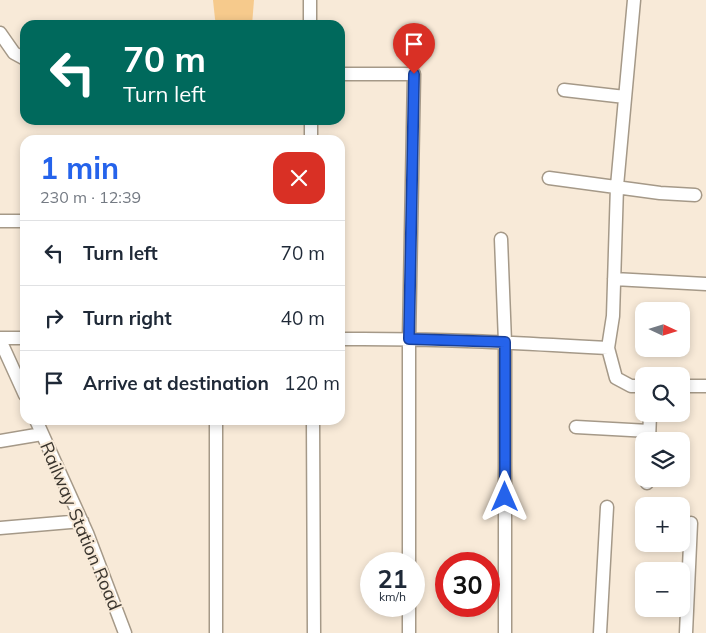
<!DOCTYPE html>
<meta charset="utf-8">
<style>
body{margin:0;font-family:Mulish,sans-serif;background:#f2f2f3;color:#1f2937;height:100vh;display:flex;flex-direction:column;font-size:19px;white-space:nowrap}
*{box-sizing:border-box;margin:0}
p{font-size:16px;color:#747a83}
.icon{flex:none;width:28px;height:28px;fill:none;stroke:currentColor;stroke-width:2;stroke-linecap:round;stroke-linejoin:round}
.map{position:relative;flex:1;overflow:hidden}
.sheet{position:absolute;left:20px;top:135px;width:325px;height:290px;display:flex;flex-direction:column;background:#fff;border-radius:15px;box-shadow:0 2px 8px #0003}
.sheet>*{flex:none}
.banner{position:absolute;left:20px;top:20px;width:325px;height:105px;border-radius:15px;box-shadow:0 2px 8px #0003;background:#00695c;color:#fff;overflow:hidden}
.needle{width:32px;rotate:94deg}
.tools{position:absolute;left:635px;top:302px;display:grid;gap:10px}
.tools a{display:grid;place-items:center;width:55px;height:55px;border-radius:10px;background:#fff;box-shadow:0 2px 8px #0003;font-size:25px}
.speed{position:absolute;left:360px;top:552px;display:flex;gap:10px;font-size:25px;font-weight:700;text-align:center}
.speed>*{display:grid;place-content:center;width:65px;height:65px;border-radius:50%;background:#fff;box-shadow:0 2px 8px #0003;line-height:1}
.speed small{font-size:12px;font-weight:400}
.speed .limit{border:8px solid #d22;background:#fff;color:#111}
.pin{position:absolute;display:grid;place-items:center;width:42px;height:42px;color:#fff;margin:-51px -21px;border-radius:50% 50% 50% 0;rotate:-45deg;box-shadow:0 0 5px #0007}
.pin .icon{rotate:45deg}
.me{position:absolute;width:55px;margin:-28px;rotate:0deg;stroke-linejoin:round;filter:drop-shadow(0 0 4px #0008)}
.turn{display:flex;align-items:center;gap:18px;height:105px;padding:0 20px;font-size:22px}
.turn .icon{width:65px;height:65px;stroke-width:2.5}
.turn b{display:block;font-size:35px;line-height:42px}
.round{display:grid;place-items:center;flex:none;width:52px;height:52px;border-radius:15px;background:#f2f2f3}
.summary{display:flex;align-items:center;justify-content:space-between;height:85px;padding:0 20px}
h1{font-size:30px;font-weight:700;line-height:38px;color:#2563eb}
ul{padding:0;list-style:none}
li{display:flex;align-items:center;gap:15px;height:65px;padding:0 20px;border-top:1px solid #e0e1e3}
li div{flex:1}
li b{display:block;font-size:19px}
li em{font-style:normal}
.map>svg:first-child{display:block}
.green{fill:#f6ca8c}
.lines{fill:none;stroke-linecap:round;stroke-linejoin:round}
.street-casing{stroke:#a59988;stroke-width:15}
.street{stroke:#fff;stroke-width:12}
.route-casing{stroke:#184099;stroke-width:12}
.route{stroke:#2563eb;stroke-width:9}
.labels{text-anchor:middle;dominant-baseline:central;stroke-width:4;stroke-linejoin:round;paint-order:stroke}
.street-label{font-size:18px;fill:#3a352e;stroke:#f8ead8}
</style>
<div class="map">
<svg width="706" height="633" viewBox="0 0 706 633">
<rect width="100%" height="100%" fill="#f8ead8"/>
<path class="green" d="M 213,0 L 254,0 L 252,25 L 217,25 L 215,19 Z"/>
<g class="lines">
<defs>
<path id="street" d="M 310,0 L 310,25
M 634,0 L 617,186 L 613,316 L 608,348 L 616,378 L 631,386 L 644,386
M 0,33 L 14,53 L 25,59
M 340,74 L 414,74 L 409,339 L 409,564
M 564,90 L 625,97
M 311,120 L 311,140
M 549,178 L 660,193 L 695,195
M 0,221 L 24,221
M 501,239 L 505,342 L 505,633
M 614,279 L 706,284
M 0,338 L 25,338
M 340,339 C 430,338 519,343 608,348
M 0,340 L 25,395
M 681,386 L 706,386
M 36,420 L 87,533 L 125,633
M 216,420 L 216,633
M 313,420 L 314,633
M 576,427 L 649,431
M 0,441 L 42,434
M 649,441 L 650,414
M 647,483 L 647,479
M 0,528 L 82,521
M 409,606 L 409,633
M 600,633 L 607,507
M 686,633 L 691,523"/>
</defs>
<use href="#street" class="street-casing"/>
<use href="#street" class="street"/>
</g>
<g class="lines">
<defs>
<path id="route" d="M 414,74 L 409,339 L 505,342 L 505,497"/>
</defs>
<use href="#route" class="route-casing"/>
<use href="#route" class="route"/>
</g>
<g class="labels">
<g class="street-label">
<text transform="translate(81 526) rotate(67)">Railway Station Road</text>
</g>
</g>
</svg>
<div class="tools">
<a><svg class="needle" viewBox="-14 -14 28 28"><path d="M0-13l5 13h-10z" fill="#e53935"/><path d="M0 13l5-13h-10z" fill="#747a83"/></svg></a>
<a><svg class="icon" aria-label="search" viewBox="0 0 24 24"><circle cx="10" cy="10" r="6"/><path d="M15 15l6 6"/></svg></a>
<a><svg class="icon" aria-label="layers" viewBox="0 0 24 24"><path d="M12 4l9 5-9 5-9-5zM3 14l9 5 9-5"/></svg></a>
<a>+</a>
<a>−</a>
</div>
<div class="speed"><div>21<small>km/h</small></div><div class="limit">30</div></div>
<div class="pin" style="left:414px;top:74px;background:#d93025"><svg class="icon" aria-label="arrive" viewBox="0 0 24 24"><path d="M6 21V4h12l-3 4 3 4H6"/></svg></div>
<svg class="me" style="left:505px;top:497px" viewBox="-20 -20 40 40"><path d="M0-17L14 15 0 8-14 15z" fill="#2563eb" stroke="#fff" stroke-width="4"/></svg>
<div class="banner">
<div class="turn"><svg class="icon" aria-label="left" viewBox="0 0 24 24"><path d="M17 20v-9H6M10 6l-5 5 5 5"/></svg><div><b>70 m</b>Turn left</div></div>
</div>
<section class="sheet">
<div class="summary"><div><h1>1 min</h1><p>230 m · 12:39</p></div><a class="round" style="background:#d93025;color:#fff"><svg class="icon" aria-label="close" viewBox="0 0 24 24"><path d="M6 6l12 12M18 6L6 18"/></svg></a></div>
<ul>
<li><svg class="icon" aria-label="left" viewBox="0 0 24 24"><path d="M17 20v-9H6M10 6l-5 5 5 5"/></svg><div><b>Turn left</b></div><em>70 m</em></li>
<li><svg class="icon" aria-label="right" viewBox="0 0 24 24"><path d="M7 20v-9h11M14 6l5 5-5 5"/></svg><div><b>Turn right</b></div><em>40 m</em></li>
<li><svg class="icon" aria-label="arrive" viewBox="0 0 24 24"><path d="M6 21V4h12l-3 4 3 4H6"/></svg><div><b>Arrive at destination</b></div><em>120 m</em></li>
</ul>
</section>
</div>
